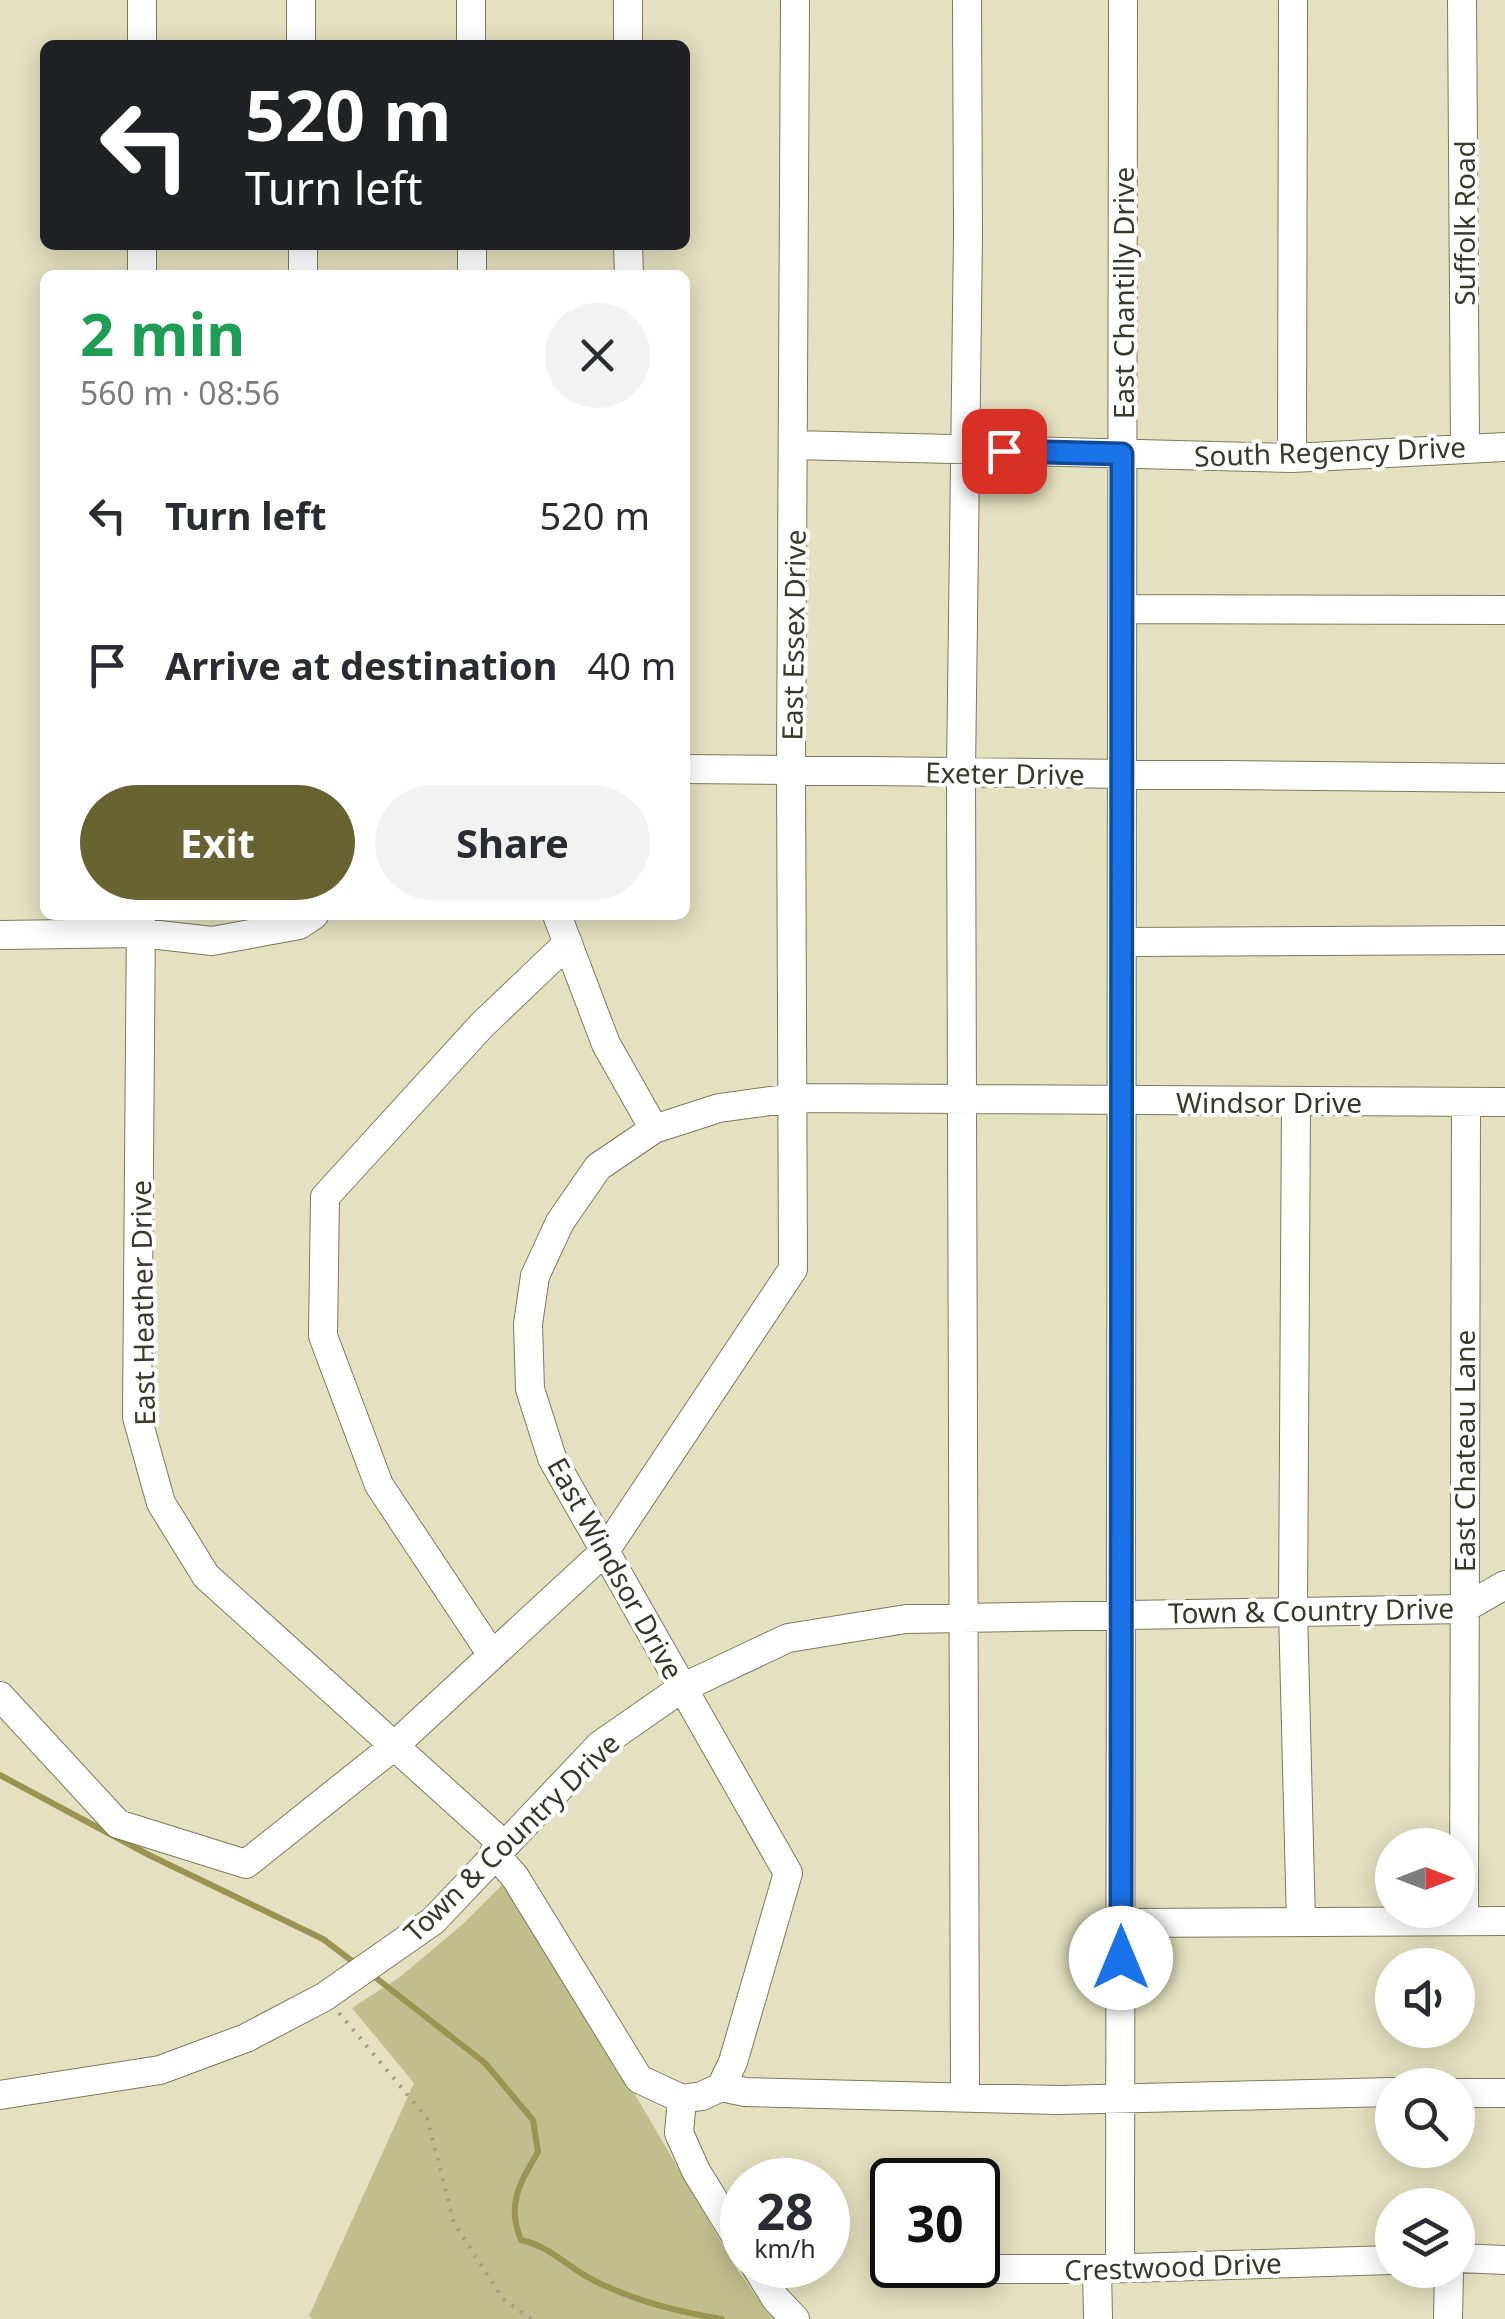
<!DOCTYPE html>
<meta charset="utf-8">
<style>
body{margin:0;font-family:"Noto Sans",sans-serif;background:#f2f2f3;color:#2b2b33;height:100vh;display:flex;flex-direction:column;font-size:38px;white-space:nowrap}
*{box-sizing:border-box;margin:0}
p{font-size:32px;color:#7c7c81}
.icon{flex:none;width:55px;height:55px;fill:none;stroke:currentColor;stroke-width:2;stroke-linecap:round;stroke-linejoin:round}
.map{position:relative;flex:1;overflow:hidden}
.drawer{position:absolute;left:40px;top:270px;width:650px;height:650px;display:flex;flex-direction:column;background:#fff;border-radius:15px;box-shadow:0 5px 25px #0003}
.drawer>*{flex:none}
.hud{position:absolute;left:40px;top:40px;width:650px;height:210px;border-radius:15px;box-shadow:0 5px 25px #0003;background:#202124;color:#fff;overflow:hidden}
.needle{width:65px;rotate:90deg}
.controls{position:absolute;left:1375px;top:1828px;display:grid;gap:20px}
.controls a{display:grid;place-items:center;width:100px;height:100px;border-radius:50%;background:#fff;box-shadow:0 5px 25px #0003;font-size:50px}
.speed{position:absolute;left:720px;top:2158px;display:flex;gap:20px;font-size:50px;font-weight:700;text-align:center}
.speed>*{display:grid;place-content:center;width:130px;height:130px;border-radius:50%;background:#fff;box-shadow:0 5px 25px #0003;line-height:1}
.speed small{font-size:25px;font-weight:400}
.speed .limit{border:5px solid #111;border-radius:15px;background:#fff;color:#111}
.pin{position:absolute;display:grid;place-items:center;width:85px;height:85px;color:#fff;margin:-42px;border-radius:20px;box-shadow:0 5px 15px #0006}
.me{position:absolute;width:110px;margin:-55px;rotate:0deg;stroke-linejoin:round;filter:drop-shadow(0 0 8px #0008)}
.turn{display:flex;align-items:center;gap:35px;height:210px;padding:0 40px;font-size:45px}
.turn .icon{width:130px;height:130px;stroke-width:2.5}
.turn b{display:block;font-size:70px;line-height:85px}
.round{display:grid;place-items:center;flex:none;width:105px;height:105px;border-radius:52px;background:#f2f2f3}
.head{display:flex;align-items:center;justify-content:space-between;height:170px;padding:0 40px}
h1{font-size:60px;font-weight:700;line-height:75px;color:#1e9e55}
.primary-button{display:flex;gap:20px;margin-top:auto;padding:20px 40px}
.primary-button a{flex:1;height:115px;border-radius:60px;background:#686431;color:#fff;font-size:40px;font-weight:700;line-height:115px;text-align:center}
.primary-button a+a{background:#f2f2f3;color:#2b2b33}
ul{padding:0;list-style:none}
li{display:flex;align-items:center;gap:30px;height:150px;padding:0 40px}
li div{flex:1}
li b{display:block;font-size:38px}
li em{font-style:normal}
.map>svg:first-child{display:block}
.green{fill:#c1be8e}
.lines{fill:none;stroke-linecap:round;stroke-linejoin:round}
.stream{stroke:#999452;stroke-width:6}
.minor-casing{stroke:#7c7a5b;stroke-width:30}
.path{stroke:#a09e85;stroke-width:4;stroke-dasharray:2.5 8;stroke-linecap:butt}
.minor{stroke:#fff;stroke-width:28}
.route-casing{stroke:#114b97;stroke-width:25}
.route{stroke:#1a73e8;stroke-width:18}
.labels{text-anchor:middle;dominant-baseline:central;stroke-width:8;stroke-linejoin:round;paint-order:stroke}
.street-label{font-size:28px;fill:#39382b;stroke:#fff}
</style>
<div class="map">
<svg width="1505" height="2319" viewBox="0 0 1505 2319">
<rect width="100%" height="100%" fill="#e3e1bf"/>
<path class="green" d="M 509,1878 L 735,2266 L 766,2311 L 775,2319 L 313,2319 L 309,2316 L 414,2083 L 352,2008 L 400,1977 L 464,1923 Z"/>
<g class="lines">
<path class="stream" d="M 0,1775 L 149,1855 L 323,1939 L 356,1964
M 371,1974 L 485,2063 L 533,2120 L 538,2152 C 520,2183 506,2204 521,2240 C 550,2246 568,2268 595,2281 C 635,2301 678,2312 722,2319"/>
<defs>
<path id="minor" d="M 301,0 L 301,45
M 471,0 L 471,45
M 628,0 L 628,45
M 1462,0 L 1465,447
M 142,45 L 142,0
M 303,245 L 303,275
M 472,245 L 472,275
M 628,245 L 629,275
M 142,275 L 142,245
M 795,445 L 1292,458 L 1505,447
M 1292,458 L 1293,0
M 1124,609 L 1505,610
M 685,769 L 1505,778
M 141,915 L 137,1417 L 161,1503 L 206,1576 L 503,1844
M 557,915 L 606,1044 L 654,1129
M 0,935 L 141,933 L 212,941 L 299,925 L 314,915
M 1122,942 L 1505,940
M 1296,1102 L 1293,1611 L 1301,1922
M 492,1655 L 379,1485 L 323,1336 L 325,1197 L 482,1025 L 568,943
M 0,1696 L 118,1824 L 246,1864 L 394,1746 L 605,1551 L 793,1269 L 791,768 L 795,0
M 494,1853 L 515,1877 L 639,2079 L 682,2099 L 702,2096 L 721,2087 L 733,2062 L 788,1873 L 552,1458 L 530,1389 L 528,1324 L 535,1276 L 560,1222 L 598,1167 L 654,1129 L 719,1108 L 793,1098 L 1505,1102
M 1464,1920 L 1466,1102
M 1122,1923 L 1505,1921
M 721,2087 L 745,2092 L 1058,2100 L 1392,2092
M 1458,2093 L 1505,2093
M 0,2095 L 160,2070 L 246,2038 L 324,1997 L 433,1921 L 600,1745 L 682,1688 L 788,1638 L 906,1619 L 1463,1609 L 1505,1585
M 965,2096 L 961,773 L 968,235 L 967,0
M 682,2099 L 679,2133 L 696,2171 L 742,2246
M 1458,2258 L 1505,2260
M 755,2265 L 776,2299 L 795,2319
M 1120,2267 L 1123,0
M 953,2269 L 1097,2269 L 1392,2260
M 1097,2269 L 1098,2319
M 1448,2319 L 1449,2270"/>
</defs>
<use href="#minor" class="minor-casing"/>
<path class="path" d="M 339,2013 L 427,2118 L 454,2223 L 503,2299 L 531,2319"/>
<use href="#minor" class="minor"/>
</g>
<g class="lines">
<defs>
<path id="route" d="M 1004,451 L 1122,454 L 1121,1958"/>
</defs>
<use href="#route" class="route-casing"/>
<use href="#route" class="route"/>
</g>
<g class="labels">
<g class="street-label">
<text transform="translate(1464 223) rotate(-90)">Suffolk Road</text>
<text transform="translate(1123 293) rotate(-90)">East Chantilly Drive</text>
<text transform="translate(1330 451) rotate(-2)">South Regency Drive</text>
<text transform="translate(793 635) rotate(-89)">East Essex Drive</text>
<text transform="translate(1005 773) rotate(1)">Exeter Drive</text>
<text x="1269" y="1102">Windsor Drive</text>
<text transform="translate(142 1303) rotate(-91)">East Heather Drive</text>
<text transform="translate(1464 1451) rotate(-90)">East Chateau Lane</text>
<text transform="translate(616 1568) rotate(61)">East Windsor Drive</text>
<text transform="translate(1311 1610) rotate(-1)">Town &amp; Country Drive</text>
<text transform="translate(511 1837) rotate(-44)">Town &amp; Country Drive</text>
<text transform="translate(1173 2266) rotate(-2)">Crestwood Drive</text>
</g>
</g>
</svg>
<div class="controls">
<a><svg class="needle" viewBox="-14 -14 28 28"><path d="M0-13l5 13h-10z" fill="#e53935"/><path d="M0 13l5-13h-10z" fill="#7c7c81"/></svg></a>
<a><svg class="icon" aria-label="sound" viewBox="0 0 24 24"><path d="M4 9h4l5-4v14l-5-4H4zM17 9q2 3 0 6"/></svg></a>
<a><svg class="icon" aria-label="search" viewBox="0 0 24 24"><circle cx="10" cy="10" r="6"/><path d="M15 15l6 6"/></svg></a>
<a><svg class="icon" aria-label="layers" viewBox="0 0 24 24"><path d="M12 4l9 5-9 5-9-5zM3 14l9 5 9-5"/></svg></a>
</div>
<div class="speed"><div>28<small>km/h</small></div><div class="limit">30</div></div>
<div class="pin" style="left:1004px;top:451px;background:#d93025"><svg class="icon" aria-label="arrive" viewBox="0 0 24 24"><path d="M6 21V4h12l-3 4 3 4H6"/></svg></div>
<svg class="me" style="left:1121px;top:1958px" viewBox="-20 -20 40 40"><circle r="19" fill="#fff"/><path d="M0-13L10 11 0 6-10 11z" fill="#1a73e8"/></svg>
<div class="hud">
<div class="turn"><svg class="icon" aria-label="left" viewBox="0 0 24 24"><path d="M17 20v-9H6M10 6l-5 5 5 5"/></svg><div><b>520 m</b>Turn left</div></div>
</div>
<section class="drawer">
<div class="head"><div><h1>2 min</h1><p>560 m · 08:56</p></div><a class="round"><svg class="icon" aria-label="close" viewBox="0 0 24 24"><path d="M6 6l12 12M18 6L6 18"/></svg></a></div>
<ul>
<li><svg class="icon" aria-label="left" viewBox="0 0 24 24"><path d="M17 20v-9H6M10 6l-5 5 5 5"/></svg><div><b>Turn left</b></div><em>520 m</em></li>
<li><svg class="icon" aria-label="arrive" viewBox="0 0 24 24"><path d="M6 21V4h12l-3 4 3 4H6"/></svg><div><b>Arrive at destination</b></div><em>40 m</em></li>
</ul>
<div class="primary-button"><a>Exit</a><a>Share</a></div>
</section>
</div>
